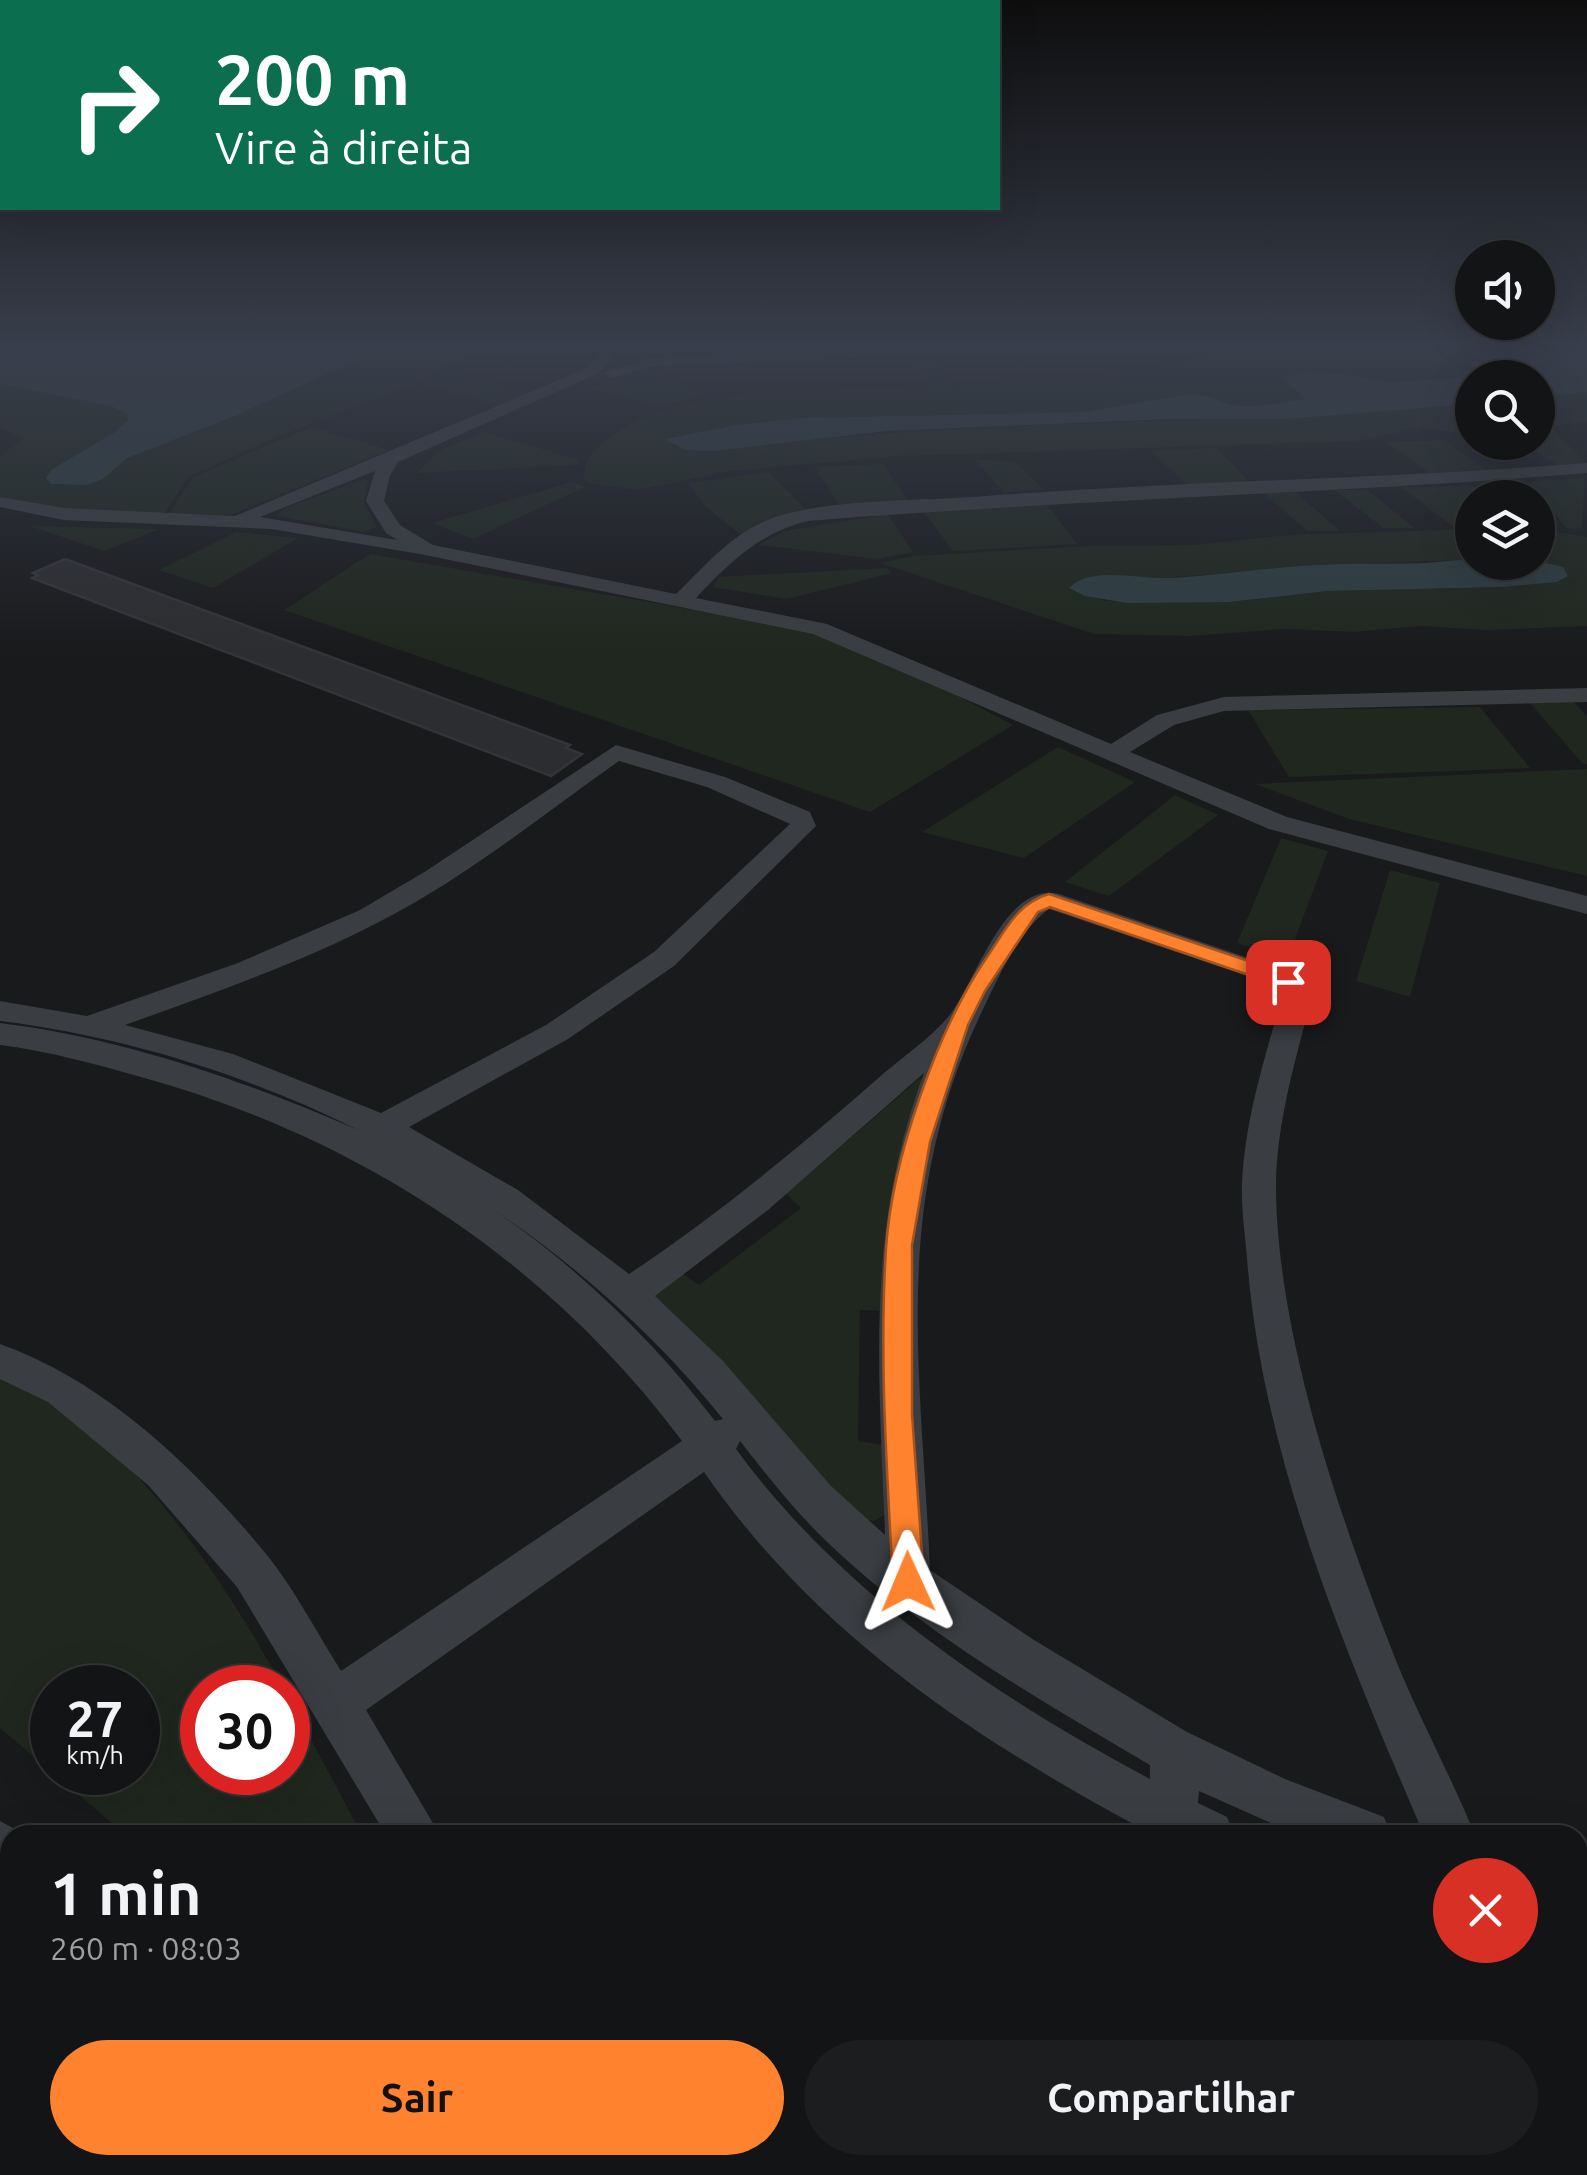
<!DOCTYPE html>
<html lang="pt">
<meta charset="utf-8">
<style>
body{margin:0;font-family:Ubuntu,sans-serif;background:#1c1d1e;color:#f1f3f6;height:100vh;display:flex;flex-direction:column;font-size:38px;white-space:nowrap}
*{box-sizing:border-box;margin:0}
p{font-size:32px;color:#9d9ea0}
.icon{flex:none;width:55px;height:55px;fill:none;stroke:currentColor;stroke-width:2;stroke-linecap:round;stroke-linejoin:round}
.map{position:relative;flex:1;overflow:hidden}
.drawer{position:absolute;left:0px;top:1825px;width:1588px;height:350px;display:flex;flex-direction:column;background:#131415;border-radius:30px 30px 0 0;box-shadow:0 10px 40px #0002,0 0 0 2px #323334}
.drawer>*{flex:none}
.top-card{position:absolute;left:0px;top:0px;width:1000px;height:210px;box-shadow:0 10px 40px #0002,0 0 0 2px #323334;background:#0b6e4f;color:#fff;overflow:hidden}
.tools{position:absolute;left:1455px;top:240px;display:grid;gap:20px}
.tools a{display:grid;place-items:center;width:100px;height:100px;border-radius:50%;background:#131415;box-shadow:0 10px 40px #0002,0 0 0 2px #323334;font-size:50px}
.speed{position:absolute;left:30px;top:1665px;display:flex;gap:20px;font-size:50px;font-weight:700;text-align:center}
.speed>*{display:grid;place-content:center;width:130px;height:130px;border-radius:50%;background:#131415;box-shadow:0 10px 40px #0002,0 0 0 2px #323334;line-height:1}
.speed small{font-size:25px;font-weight:400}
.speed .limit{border:15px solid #d22;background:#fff;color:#111}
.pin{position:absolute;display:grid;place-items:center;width:85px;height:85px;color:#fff;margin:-42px;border-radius:20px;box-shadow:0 5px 15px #0006}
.me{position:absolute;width:110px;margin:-55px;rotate:359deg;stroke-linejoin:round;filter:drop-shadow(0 0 8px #0008)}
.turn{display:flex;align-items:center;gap:35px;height:210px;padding:0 50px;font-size:45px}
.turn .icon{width:130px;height:130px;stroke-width:2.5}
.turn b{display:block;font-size:70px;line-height:85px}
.round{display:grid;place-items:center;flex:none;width:105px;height:105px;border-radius:52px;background:#1c1d1e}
.overview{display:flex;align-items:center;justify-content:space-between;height:170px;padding:0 50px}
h1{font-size:60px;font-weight:700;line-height:75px}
.button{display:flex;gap:20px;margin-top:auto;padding:20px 50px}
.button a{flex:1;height:115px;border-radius:60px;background:#ff822e;color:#111;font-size:40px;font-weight:700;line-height:115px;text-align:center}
.button a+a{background:#1c1d1e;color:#f1f3f6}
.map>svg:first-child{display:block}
.green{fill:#1f271e;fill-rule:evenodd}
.water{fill:#2e3e41}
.building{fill:#2c2d30;stroke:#333438;stroke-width:2.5}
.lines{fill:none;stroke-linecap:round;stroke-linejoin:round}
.minor{fill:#3a3d41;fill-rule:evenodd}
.route{fill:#ff822e;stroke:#a6541e;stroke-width:2.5}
</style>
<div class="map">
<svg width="1587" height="2175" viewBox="0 0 1587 2175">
<rect width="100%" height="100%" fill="#191a1c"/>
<path class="green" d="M 384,348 L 470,348 L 458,362 L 410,386 L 276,437 L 189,477 L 163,515 L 67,513 L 0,498 L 0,456 L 24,438 L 0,428 L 0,384 L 111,406 L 129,414 L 128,420 L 114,433 L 52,469 L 47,478 L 52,484 L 87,485 L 103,479 L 127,458 L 230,418 Z
M 1287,348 L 1516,348 L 1480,351 L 1477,360 L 1498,369 L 1486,377 C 1453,379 1417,384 1384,381 C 1348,378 1319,367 1284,378 L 1306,399 C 1283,402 1252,411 1230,404 C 1216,401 1205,394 1190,394 L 1084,412 L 803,418 L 672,437 L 673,446 L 713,451 C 965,416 1220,428 1472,404 L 1472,434 L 1416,428 L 1357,441 L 900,456 L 730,471 L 637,490 L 585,482 C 582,467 588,459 598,448 C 662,378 851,391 940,386 L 925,385 L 905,359 L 931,359 L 952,386 L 1069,380 L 1155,369 L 1215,354 Z
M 648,367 L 704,396 L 662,407 L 590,388 Z
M 445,371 L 530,393 L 501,405 L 420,384 Z
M 1587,392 L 1587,422 L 1538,427 L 1538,397 Z
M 312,427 L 390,450 L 231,515 L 169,514 L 193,477 Z
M 1553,430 L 1587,463 L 1561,467 L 1522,443 L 1538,442 L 1538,432 Z
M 484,432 L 579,460 L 577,465 L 417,473 L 438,451 Z
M 1444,440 L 1492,473 L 1432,475 L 1386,442 Z
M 1216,448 L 1249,482 L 1187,485 L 1151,451 Z
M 974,459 L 1015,462 L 1044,490 L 1004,492 Z
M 883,464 L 908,501 L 840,506 L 815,467 Z
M 769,472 L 807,511 L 741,535 L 706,507 L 688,483 Z
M 1585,478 L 1582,529 L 1566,528 L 1530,481 Z
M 365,479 L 368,481 L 364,504 L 377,527 L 363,532 L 277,516 L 285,508 Z
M 572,482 L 585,487 L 473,539 L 432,523 Z
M 1474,486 L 1489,497 L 1472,498 L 1472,525 L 1451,525 L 1401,487 Z
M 1335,490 L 1367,490 L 1415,528 L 1383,528 Z
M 1264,493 L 1296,493 L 1340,531 L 1307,531 Z
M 1046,503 L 1077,544 L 953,551 L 923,511 Z
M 888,514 L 913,552 L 878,559 L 759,545 L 784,531 Z
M 30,526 L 159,529 L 104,551 Z
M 1472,529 L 1472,560 C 1373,562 1274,570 1175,577 C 1136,580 1107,573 1070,588 L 1105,601 L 1229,602 L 1328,591 L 1503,587 L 1557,582 L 1568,575 L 1538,561 L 1538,529 L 1587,537 L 1587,626 L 1489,630 L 1419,626 L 1355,632 L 1285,629 L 1191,636 L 1094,634 L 880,563 L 916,556 L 1087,546 L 1192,545 L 1288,535 Z
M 236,532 L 298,538 L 213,588 L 159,570 Z
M 370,554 L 804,629 L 909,670 L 1013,725 L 870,812 L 284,610 Z
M 887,568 L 892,573 L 787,599 L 713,587 L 719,577 Z
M 1573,701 L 1587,716 L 1587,764 L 1583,764 L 1529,702 Z
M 1480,707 L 1530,768 L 1289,777 L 1248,710 Z
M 1058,747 L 1135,782 L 1024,858 L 922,832 Z
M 1587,769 L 1587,876 L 1349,819 L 1255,784 Z
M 1175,795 L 1218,815 L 1109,896 L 1065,882 Z
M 1281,838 L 1328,851 L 1288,958 L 1237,943 Z
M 1390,870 L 1440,883 L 1410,997 L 1356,981 Z
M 920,1078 L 930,1082 L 885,1311 L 860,1310 L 858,1441 L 884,1445 L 886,1514 L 874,1521 L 861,1519 L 652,1294 L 679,1271 L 699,1285 L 801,1208 L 786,1194 Z
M 0,1368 C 127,1434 215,1565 283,1687 L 202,1688 L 202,1772 L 288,1772 L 288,1696 L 362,1835 L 126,1835 L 0,1728 ZM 52,1688 L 138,1688 L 138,1772 L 52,1772 Z
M 519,2165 L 609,2165 L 618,2175 L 530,2175 Z"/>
<path class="water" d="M 0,348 L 384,348 L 230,418 L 127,458 L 103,479 L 87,485 L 51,484 L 46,478 L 52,469 L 114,433 L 128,420 L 128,414 L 111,406 L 0,384 Z
M 1516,348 L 1587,348 L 1587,392 L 1538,397 L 1538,378 L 1480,377 L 1495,374 L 1497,369 L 1474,354 Z
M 1303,372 L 1335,373 L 1389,382 L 1472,378 L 1472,404 L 1284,419 L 1171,419 L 887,431 L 713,451 L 685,450 L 665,439 L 737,425 L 803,418 L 1084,412 L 1189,394 C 1204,394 1216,400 1230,404 C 1251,410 1282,402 1305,399 L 1283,378 Z
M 1458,560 L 1542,562 L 1563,567 L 1568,576 L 1557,582 L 1503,587 L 1328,591 L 1229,602 L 1127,603 L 1085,596 L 1069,588 C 1091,566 1137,579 1166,578 C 1217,576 1268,567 1320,565 C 1366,562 1412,566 1458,560 Z"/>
<path class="building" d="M 65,559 L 570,745 L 566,748 L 582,754 L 551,776 L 32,578 L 38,575 L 33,573 Z"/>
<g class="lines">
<path class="minor" d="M 599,348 L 613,348 L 614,357 L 597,374 L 398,462 L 390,475 L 384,501 L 400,525 L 433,545 L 676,594 C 705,566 731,534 770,519 C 824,499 915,501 973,497 C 1178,481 1383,479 1587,463 L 1587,473 C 1328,494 1068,500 808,521 C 759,533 730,562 696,598 L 827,624 L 1111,744 L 1157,715 L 1224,697 L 1587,688 L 1587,702 L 1224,711 L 1174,725 L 1130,752 L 1287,817 L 1587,896 L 1587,914 L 1269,829 L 813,634 L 420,554 L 271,529 L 64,520 L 0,507 L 0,497 L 64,508 L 235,516 L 587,368 L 600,356 ZM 375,471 L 366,501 L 386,533 L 397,540 L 260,517 Z
M 902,348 L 1035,348 L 1028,352 L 681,364 L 649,367 L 612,378 L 604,373 L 648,359 L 681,356 Z
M 616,745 L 725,777 L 810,812 L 816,826 L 674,966 L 568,1039 L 409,1127 L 518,1190 L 629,1274 C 716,1216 796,1150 875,1081 C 898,1060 930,1039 949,1016 C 975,984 1005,880 1059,894 L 1299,975 L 1312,997 C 1296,1057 1277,1121 1276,1184 C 1276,1328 1336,1506 1388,1640 C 1413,1707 1448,1769 1475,1835 L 1424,1835 C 1346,1653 1262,1457 1247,1258 C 1245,1233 1241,1207 1242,1182 C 1245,1119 1265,1057 1282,997 L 1265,982 L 1049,909 C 1021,929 1001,972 986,1003 C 889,1200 921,1362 930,1570 L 1034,1640 L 1187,1732 L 1285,1779 L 1384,1817 L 1391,1835 L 1298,1835 L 1199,1791 L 1198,1803 L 1227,1817 L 1234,1835 L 1154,1835 L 1137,1826 C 970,1736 814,1631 704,1472 L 366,1710 L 440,1835 L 386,1835 L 237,1587 L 148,1485 L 48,1402 L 0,1379 L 0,1344 C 107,1382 196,1469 267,1555 C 295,1590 317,1633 341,1671 L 682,1441 C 547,1260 358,1137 141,1077 C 95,1064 48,1051 0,1045 L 0,1023 C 123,1038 245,1081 358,1130 C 249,1075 122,1036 0,1021 L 0,1001 L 87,1016 L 238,963 L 360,910 L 426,871 ZM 619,761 L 707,787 L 790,824 L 654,952 L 546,1025 L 381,1113 L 233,1054 L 125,1025 C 211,994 298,964 379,922 C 464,879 541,816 619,761 ZM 924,1073 C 865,1232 879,1371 885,1535 L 831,1486 L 723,1361 L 655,1296 L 768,1210 ZM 471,1195 C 566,1255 653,1332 723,1419 L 715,1421 C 648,1333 564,1254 471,1195 ZM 740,1441 C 765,1473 790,1505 819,1534 C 913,1627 1036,1698 1150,1765 L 1150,1779 C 994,1696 841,1592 736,1449 Z
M 0,1821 L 26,1835 L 10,1835 L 10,1881 L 0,1876 Z
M 1578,1873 L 1587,1875 L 1587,1927 L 1578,1925 Z
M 1578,1939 L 1587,1941 L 1587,1995 L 1578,1993 Z
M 0,1944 L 10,1948 L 10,2051 L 0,2055 Z
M 172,2165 L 236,2165 L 241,2175 L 176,2175 Z
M 328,2165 L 393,2165 L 398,2175 L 332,2175 Z
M 676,2165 L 741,2165 L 746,2175 L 680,2175 Z"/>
</g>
<linearGradient id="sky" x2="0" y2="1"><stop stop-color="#0e0e0f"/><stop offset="0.53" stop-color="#383e4b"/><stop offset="1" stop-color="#383e4b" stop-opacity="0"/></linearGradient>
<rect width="1587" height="652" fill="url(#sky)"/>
<path class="route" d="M 1049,894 L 1296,977 L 1299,982 L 1296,986 L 1281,986 L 1050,907 L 1038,912 L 985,991 L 968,1025 L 930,1142 L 912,1245 L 912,1414 L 924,1582 L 919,1593 L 908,1597 L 897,1593 L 893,1582 C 887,1471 879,1359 886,1248 C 892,1159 937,1030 987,957 C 1005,931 1017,903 1049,894 Z"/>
</svg>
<div class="tools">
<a><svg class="icon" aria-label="sound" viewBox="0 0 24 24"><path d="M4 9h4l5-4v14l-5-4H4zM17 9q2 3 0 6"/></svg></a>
<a><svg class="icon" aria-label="search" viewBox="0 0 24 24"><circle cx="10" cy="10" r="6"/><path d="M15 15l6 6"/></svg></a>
<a><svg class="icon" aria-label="layers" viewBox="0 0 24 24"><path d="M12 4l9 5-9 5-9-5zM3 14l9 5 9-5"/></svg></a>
</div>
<div class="speed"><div>27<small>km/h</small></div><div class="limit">30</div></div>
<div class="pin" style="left:1288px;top:982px;background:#d93025"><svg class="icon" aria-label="arrive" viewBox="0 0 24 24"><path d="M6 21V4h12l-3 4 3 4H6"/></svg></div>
<svg class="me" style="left:908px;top:1582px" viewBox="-20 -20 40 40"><path d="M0-17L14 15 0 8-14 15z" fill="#ff822e" stroke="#fff" stroke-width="4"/></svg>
<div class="top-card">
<div class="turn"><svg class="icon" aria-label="right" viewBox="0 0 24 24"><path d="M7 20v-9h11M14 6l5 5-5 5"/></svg><div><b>200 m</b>Vire à direita</div></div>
</div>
<section class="drawer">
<div class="overview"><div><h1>1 min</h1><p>260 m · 08:03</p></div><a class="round" style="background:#d93025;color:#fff"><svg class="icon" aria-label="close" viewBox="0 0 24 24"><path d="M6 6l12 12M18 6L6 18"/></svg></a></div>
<div class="button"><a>Sair</a><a>Compartilhar</a></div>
</section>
</div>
